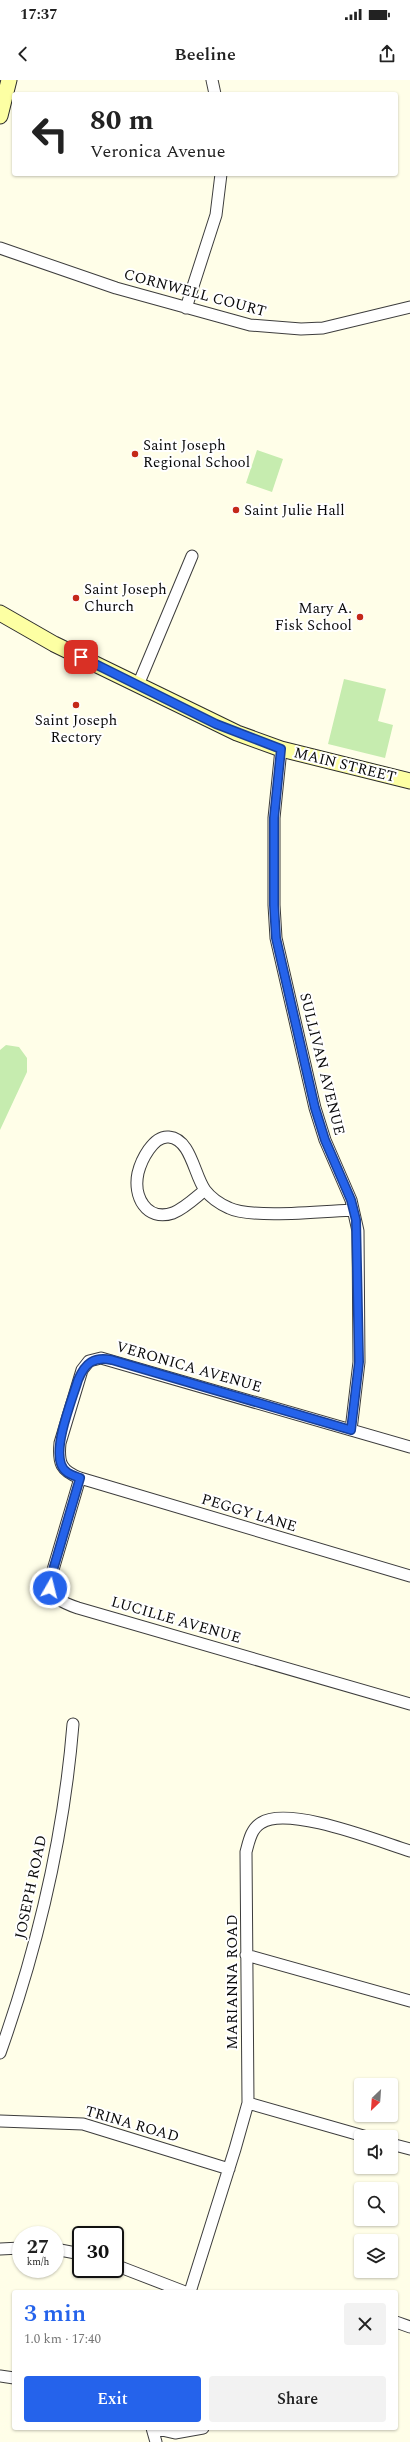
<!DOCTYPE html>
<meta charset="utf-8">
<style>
body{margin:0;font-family:Spectral,serif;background:#f2f2f2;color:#222;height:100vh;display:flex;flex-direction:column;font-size:15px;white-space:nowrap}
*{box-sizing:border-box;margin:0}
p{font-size:13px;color:#767676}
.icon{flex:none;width:22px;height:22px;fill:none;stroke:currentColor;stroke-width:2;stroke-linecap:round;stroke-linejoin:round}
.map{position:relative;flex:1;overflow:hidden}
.sheet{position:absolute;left:12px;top:2210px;width:386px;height:140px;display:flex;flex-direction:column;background:#fff;border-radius:4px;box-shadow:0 1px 3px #0004}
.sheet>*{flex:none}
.hud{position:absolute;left:12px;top:12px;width:386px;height:84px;border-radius:4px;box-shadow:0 1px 3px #0004;background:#fff;color:#222;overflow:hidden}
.needle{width:26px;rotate:205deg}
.fabs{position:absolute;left:354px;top:1998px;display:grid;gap:8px}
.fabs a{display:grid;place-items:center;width:44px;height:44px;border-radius:4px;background:#fff;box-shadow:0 1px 3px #0004;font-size:20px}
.speed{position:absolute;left:12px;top:2146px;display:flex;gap:8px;font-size:20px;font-weight:700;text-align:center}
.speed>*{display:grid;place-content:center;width:52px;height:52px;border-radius:50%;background:#fff;box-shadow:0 1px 3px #0004;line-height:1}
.speed small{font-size:10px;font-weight:400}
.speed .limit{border:2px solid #111;border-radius:6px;background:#fff;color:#111}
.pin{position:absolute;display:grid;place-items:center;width:34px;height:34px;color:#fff;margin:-17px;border-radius:8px;box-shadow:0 2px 6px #0006}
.me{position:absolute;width:44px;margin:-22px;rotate:8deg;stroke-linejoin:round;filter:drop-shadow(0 0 3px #0008)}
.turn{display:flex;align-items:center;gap:14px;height:84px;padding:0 12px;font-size:18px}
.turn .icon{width:52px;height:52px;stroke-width:2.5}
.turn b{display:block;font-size:28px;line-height:34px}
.round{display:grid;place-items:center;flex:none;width:42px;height:42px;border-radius:4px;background:#f2f2f2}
.overview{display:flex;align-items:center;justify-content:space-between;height:68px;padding:0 12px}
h1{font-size:24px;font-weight:600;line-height:30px;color:#2563eb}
.primary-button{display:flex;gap:8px;margin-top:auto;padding:8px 12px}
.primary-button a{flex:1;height:46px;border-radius:4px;background:#2563eb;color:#fff;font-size:16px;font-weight:600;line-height:46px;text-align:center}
.primary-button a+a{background:#f2f2f2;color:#222}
.status{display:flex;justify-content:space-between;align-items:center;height:28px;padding:0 20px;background:#fff;direction:ltr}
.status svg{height:11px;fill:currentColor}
header{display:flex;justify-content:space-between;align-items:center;height:52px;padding:0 12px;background:#fff;font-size:18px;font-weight:600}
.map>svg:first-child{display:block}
.green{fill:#c6ecaf}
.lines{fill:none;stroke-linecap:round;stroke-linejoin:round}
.minor-casing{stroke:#3d3d3d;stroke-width:13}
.secondary-casing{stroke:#2c2c2c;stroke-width:17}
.minor{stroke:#fff;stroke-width:11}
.secondary{stroke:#fdffa3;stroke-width:15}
.route-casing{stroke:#184099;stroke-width:10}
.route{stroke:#2563eb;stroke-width:7}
.poi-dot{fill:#c42819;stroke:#fff;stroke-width:1.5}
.labels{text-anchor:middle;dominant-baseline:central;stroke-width:4;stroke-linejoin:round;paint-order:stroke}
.street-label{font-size:15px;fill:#0a0a0a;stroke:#fff}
.poi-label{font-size:15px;fill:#0a0a0a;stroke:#fff;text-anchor:start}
</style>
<div class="status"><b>17:37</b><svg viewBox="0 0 49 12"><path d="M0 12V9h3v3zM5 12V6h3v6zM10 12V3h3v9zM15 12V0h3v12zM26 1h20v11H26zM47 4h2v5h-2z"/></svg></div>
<header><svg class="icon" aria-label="back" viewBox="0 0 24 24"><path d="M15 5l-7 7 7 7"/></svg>Beeline<svg class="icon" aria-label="share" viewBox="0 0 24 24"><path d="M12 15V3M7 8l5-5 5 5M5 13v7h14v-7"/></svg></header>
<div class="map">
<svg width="410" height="2362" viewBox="0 0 410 2362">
<rect width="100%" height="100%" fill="#fffee8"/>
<path class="green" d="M 257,370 L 283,379 L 272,412 L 246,403 Z
M 344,599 L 386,609 L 378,641 L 393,645 L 385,678 L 328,664 Z
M 6,965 L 19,967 L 27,978 L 27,992 L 0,1050 L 0,970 Z"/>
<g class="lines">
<defs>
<path id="minor" d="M 212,0 L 215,14
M 0,168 L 116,208 L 250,245 L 301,249 L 323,248 L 410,227
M 186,228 L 216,135 L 221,94
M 138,605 L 192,476
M 281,669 L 274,738 L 274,825 L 276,858 L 315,1028 L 325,1060 L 351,1120 L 358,1151 L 359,1282 L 351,1350
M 205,1110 C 195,1118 185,1128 173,1133 C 146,1142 133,1116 138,1093 C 141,1081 153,1055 169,1057 C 191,1059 194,1095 205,1110 C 211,1118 220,1124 229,1128 C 251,1139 326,1131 353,1130
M 410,1367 L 101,1278 L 89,1281 L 82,1290 L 60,1363 C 58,1383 61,1391 80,1398 L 410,1496
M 80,1398 L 50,1500 C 51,1518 63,1523 78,1528 L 410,1624
M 246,1875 L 410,1921
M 0,1973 C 38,1866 64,1756 73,1644
M 248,2023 L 367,2057
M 0,2041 L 83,2044 L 229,2089
M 391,2064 L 410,2069
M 0,2169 L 21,2168
M 55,2169 L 81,2174
M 115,2185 L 185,2212
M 190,2212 L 235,2069 L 248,2023 L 246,1772 C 249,1761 251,1749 261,1743 C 288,1725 378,1761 410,1771
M 396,2242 L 410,2247
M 0,2296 L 14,2298
M 152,2348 L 156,2362
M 153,2348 L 175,2353 L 203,2348"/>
<path id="secondary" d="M 0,36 L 9,0
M 0,533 L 54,564 L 237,653 L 281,669 L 410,701"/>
</defs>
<use href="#minor" class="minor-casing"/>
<use href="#secondary" class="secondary-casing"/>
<use href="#minor" class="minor"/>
<use href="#secondary" class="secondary"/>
</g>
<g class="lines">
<defs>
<path id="route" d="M 50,1508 L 53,1490 L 80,1398 C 72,1395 64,1393 61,1384 C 54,1364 72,1320 78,1300 C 85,1283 94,1276 112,1280 L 351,1350 L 359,1282 L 356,1140 L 351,1120 L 325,1060 L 315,1028 L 276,858 L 274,825 L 274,738 L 281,669 L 216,644 L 81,577"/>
</defs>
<use href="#route" class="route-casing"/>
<use href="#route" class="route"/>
</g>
<g class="poi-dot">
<circle cx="135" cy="374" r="4"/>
<circle cx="236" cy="430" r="4"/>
<circle cx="76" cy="518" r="4"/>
<circle cx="360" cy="537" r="4"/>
<circle cx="76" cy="625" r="4"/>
</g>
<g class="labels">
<g class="street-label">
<text transform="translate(195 213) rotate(15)">CORNWELL COURT</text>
<text transform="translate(345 685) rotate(14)">MAIN STREET</text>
<text transform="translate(322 984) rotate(76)">SULLIVAN AVENUE</text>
<text transform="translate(189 1287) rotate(16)">VERONICA AVENUE</text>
<text transform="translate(249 1433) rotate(17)">PEGGY LANE</text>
<text transform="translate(176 1540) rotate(16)">LUCILLE AVENUE</text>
<text transform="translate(31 1807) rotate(-78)">JOSEPH ROAD</text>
<text transform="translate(232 1902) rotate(-90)">MARIANNA ROAD</text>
<text transform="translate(132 2044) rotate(16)">TRINA ROAD</text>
</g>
<g class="poi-label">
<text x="143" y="365">Saint Joseph<tspan x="143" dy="17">Regional School</tspan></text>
<text x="244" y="430">Saint Julie Hall</text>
<text x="84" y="509">Saint Joseph<tspan x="84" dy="17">Church</tspan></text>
<text x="352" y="528" text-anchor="end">Mary A.<tspan x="352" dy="17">Fisk School</tspan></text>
<text x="76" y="640" text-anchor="middle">Saint Joseph<tspan x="76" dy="17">Rectory</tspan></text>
</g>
</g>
</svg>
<div class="fabs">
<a><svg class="needle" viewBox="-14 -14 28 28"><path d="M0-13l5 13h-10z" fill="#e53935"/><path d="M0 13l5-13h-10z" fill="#767676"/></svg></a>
<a><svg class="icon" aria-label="sound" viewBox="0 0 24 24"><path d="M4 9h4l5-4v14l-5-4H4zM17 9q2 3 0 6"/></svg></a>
<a><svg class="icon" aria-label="search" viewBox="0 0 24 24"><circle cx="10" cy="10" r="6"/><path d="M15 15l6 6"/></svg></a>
<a><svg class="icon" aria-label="layers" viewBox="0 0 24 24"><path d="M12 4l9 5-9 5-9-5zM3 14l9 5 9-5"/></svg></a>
</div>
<div class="speed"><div>27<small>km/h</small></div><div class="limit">30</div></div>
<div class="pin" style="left:81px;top:577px;background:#d93025"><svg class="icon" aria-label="arrive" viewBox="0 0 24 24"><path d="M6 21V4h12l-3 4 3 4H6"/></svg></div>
<svg class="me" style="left:50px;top:1508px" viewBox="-20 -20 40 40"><circle r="17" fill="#2563eb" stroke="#fff" stroke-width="3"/><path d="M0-11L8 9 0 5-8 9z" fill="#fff"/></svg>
<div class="hud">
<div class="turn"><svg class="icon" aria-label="left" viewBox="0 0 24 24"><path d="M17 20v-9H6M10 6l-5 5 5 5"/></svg><div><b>80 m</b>Veronica Avenue</div></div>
</div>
<section class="sheet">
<div class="overview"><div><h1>3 min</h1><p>1.0 km · 17:40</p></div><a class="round"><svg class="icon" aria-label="close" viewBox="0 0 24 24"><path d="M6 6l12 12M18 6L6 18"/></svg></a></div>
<div class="primary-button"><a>Exit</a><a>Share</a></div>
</section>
</div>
